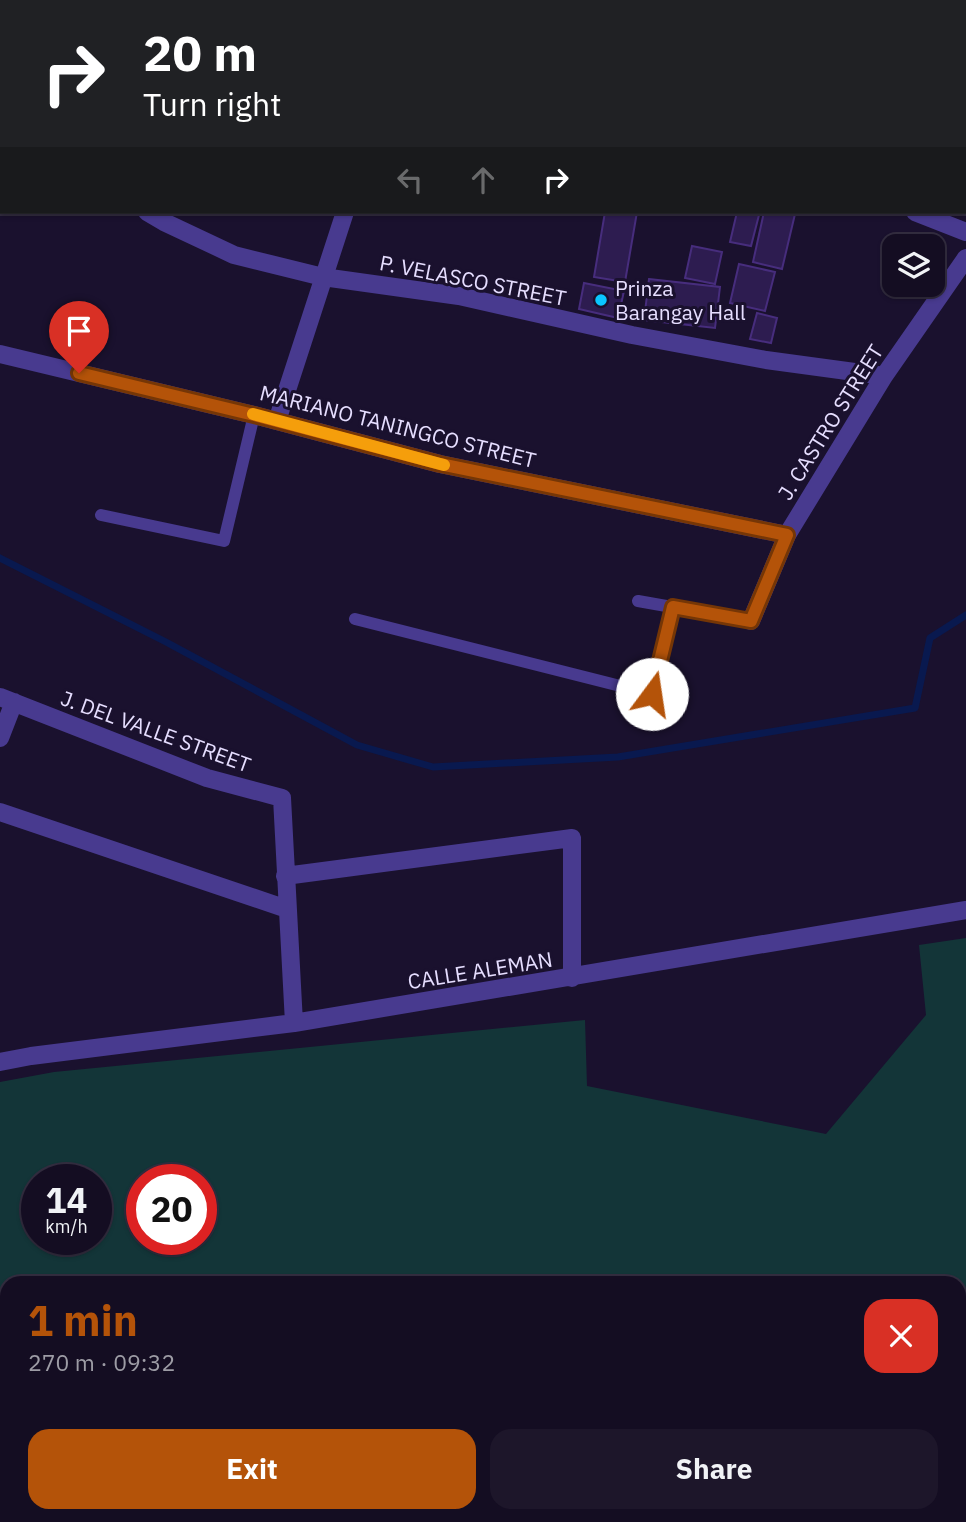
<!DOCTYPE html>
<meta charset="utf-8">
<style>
body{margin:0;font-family:"IBM Plex Sans",sans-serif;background:#1d162a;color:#f1f3f6;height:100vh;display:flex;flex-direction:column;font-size:26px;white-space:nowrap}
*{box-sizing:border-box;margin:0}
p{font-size:23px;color:#9d9ca5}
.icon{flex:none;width:38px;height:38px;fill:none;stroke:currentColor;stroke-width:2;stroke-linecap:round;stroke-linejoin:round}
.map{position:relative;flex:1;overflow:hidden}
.side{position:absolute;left:0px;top:1276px;width:966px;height:247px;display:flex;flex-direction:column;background:#140d22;border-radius:21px 21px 0 0;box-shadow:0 2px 5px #0004,0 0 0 2px #332d40}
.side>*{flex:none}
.top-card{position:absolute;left:0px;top:0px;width:966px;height:214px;box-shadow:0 2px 5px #0004,0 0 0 2px #332d40;background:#202124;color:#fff;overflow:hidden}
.buttons{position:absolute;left:882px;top:234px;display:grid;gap:14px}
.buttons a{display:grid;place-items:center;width:63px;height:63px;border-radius:14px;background:#140d22;box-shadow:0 2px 5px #0004,0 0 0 2px #332d40;font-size:35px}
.speed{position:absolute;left:21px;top:1164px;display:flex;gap:14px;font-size:35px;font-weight:700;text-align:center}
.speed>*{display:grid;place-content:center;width:91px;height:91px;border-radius:50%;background:#140d22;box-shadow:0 2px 5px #0004,0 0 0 2px #332d40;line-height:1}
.speed small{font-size:18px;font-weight:400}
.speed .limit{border:10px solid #d22;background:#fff;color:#111}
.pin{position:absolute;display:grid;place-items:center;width:60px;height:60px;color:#fff;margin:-72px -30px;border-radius:50% 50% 50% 0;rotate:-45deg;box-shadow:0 0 7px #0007}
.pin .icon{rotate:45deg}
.me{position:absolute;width:77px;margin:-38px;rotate:14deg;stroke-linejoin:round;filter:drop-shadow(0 0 5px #0008)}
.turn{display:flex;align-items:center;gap:24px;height:147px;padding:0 28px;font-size:32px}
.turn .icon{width:91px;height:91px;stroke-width:2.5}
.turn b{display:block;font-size:49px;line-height:60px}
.lanes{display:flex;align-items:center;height:66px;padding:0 28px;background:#0003;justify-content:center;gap:35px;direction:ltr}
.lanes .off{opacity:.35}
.round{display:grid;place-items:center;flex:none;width:74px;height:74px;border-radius:21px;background:#1d162a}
.head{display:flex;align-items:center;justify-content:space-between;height:119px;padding:0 28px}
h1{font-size:42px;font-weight:700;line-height:52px;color:#b45309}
.cta{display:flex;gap:14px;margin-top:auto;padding:14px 28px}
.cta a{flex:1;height:80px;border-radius:21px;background:#b45309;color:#fff;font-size:28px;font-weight:700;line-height:80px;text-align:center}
.cta a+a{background:#1d162a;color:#f1f3f6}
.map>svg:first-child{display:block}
.green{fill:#133538;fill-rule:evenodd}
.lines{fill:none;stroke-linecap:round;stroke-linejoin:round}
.stream{stroke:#09194f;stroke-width:7}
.building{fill:#2d1c50;stroke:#472d7d;stroke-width:2}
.service{stroke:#483a8f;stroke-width:12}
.minor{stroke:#483a8f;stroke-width:18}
.route-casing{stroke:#753606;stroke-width:18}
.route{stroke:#b45309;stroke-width:12}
.slow{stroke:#f59e0b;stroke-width:12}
.poi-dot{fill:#0ac6ff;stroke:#1a112e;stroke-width:2.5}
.labels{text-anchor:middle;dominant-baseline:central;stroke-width:6;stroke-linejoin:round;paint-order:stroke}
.street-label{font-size:21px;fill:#e6deff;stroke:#1a112e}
.poi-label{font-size:21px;fill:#e6deff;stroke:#1a112e;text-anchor:start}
</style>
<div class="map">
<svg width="966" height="1522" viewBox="0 0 966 1522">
<rect width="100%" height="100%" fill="#1a112e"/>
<path class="green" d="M 966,938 L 966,1522 L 583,1522 L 584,1516 L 959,1516 L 959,1283 L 7,1283 L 7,1388 L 0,1388 L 0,1082 L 54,1072 L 585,1020 L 587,1086 L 826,1134 L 926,1015 L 919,945 ZM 37,1180 L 96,1180 L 96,1239 L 37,1239 ZM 142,1180 L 201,1180 L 201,1239 L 142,1239 Z"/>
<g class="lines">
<path class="stream" d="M 0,558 L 166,642 L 357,745 L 433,767 L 618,757 L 915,708 L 930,638 L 966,615"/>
</g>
<path class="building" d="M 605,212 L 637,212 L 625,282 L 594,277 Z
M 737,212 L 759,215 L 751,246 L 730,242 Z
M 764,212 L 784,212 L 795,214 L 782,269 L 753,262 Z
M 692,246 L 722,252 L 715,284 L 685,278 Z
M 739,264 L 775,272 L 765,311 L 730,303 Z
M 649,279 L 720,287 L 715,328 L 644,320 Z
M 584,283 L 624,291 L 618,318 L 579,309 Z
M 757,313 L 777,318 L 771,343 L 750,339 Z"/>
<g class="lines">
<path class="service" d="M 101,515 L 224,541 L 254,415
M 638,601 L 751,621
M 355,619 L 652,694 L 673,607"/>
<path class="minor" d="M 682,0 L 700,2
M 409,2 L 410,0
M 964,41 L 966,42
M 0,119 L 2,120
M 147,212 L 164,222 L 234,255 L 323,277 L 459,296 L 632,335 L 766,360 L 884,376
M 915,212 L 966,232
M 0,354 L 254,415 L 440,464 L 787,535
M 277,421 L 345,212
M 751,621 L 787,535 L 884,376 L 966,258
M 0,697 L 207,778 L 282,798 L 294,1023
M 0,738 L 14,702
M 0,812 L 287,909
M 285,876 L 572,838 L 572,978
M 0,1062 L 31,1056 L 294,1023 L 966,910"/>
</g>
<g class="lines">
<defs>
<path id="route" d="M 79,373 L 254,415 L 440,464 L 787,535 L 751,621 L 673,607 L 652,694"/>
</defs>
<use href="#route" class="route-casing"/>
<use href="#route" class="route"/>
<path class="slow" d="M 253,414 L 444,465"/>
</g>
<circle class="poi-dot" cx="601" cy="300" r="7"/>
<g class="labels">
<g class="street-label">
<text transform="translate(473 280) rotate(11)">P. VELASCO STREET</text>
<text transform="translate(830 422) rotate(-58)">J. CASTRO STREET</text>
<text transform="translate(398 426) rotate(14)">MARIANO TANINGCO STREET</text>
<text transform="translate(156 731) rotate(20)">J. DEL VALLE STREET</text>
<text transform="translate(480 970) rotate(-9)">CALLE ALEMAN</text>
</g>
<g class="poi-label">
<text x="615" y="288">Prinza<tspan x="615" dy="24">Barangay Hall</tspan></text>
</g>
</g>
</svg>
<div class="buttons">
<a><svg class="icon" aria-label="layers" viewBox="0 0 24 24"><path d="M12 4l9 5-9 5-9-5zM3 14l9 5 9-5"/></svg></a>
</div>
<div class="speed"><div>14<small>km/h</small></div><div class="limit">20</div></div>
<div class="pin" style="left:79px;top:373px;background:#d93025"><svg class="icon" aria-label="arrive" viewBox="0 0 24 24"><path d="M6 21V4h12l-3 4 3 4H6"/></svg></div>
<svg class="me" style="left:652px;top:694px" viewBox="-20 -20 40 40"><circle r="19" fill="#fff"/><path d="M0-13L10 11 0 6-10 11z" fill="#b45309"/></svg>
<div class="top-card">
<div class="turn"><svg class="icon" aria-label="right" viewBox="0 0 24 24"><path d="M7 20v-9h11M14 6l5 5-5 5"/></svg><div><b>20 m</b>Turn right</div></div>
<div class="lanes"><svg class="icon off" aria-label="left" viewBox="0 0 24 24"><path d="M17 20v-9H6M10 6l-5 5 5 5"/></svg><svg class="icon off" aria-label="ahead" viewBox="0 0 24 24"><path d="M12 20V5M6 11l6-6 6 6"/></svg><svg class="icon" aria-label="right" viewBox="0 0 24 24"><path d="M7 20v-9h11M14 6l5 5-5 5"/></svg></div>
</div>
<section class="side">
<div class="head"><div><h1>1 min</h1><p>270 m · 09:32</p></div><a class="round" style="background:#d93025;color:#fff"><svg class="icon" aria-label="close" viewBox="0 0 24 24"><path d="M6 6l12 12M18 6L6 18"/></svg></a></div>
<div class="cta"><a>Exit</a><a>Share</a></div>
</section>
</div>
